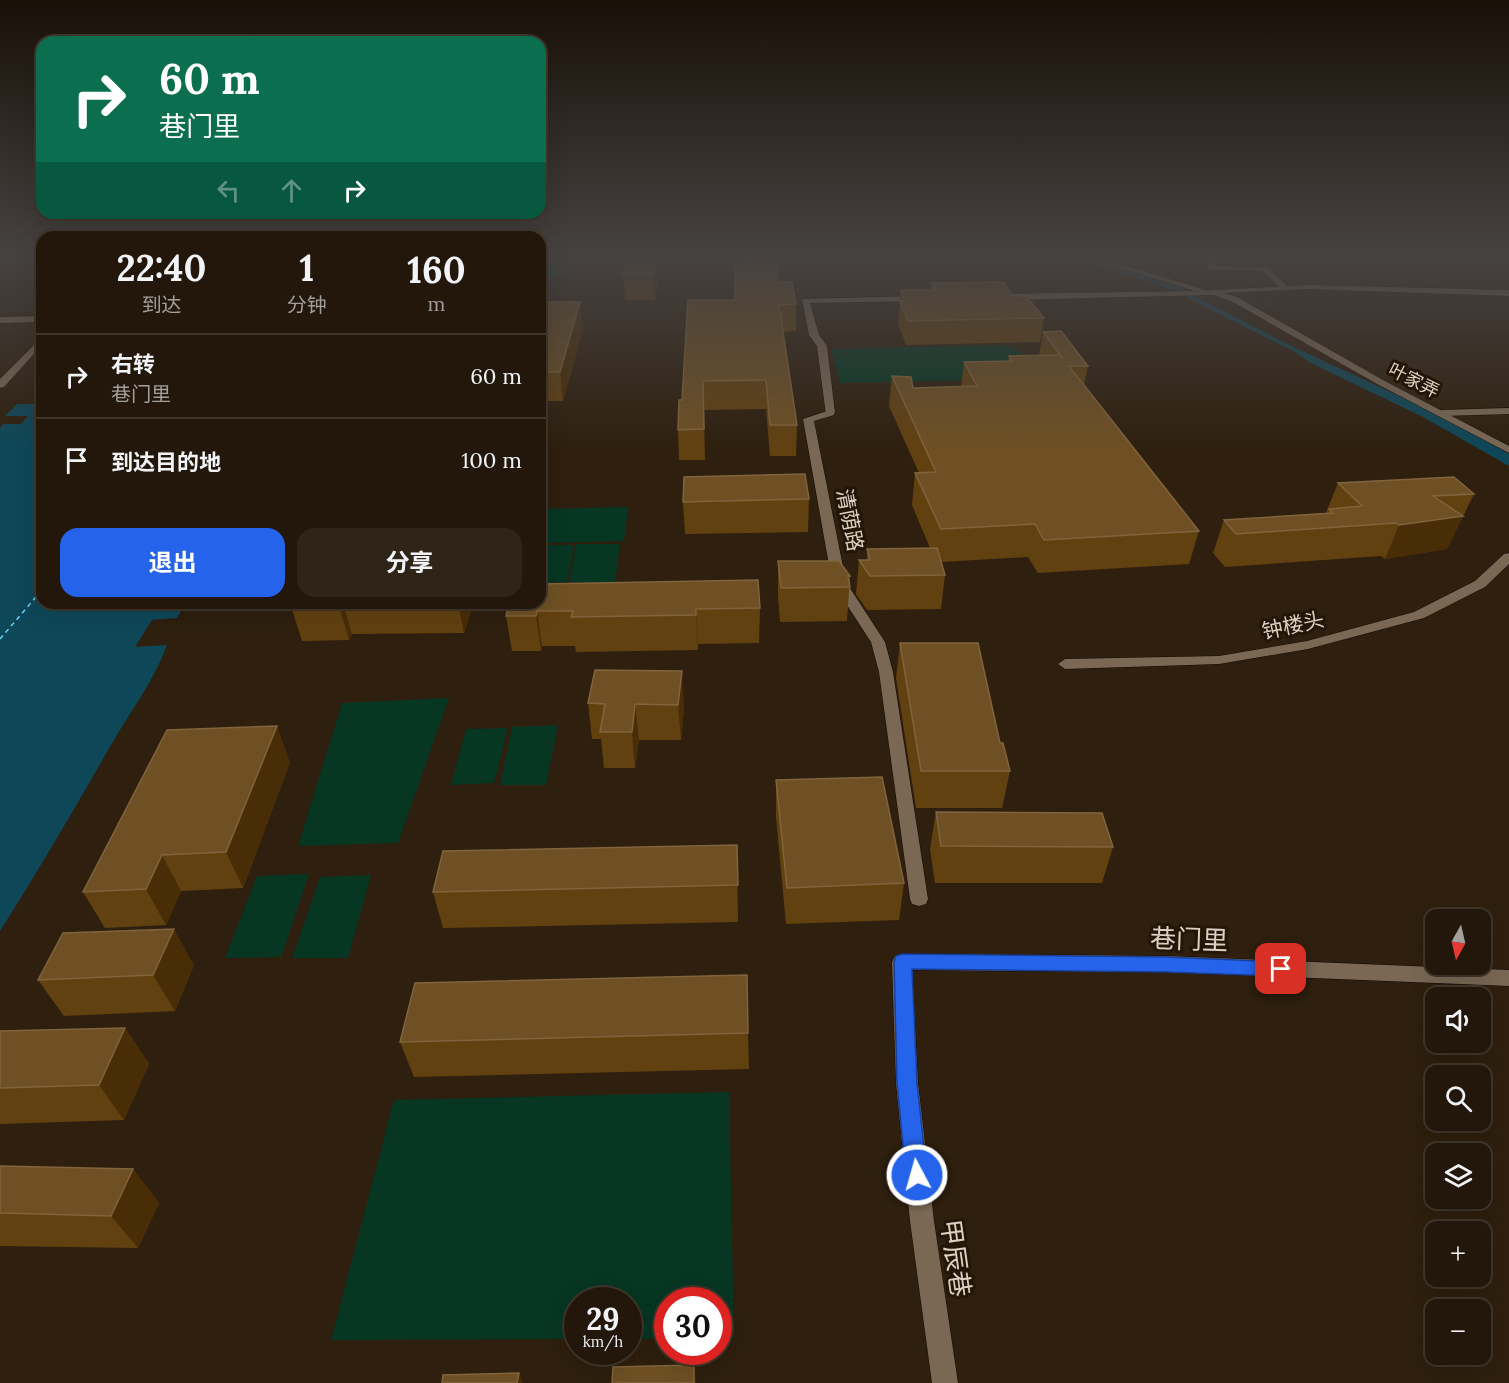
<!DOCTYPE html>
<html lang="zh">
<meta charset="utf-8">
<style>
body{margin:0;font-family:Lora,"Noto Sans SC",serif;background:#2e2418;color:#f1f3f6;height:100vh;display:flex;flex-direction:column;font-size:22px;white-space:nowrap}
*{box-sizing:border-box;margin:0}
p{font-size:20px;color:#a29f9c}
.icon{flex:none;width:33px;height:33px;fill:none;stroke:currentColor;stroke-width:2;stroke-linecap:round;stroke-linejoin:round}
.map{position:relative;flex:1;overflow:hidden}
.drawer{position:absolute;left:36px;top:231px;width:510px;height:378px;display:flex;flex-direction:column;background:#22170a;border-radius:18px;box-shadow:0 6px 24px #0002,0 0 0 2px #3f362b}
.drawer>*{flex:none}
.guide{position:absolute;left:36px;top:36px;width:510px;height:183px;border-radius:18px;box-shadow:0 6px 24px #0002,0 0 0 2px #3f362b;background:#0b6e4f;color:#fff;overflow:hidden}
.needle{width:39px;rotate:188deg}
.buttons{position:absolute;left:1425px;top:909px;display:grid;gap:12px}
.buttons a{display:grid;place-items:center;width:66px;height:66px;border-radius:12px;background:#22170a;box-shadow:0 6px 24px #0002,0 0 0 2px #3f362b;font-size:30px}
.speed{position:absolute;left:564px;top:1287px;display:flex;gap:12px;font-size:30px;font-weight:700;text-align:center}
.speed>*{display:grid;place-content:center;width:78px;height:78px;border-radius:50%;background:#22170a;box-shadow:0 6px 24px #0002,0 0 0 2px #3f362b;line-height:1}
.speed small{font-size:15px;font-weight:400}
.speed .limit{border:9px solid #d22;background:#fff;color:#111}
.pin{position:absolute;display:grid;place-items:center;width:51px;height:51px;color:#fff;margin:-26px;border-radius:12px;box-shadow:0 3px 9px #0006}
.me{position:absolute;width:66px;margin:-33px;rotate:354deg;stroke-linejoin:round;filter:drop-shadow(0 0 4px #0008)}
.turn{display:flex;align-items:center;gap:21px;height:126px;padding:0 24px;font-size:27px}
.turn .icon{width:78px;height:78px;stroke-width:2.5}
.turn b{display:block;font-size:42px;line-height:51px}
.lanes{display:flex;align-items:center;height:57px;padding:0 24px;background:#0003;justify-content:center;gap:30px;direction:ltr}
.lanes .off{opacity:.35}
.eta{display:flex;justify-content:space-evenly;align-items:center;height:102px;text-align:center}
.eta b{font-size:36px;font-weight:700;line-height:42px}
.action{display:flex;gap:12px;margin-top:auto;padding:12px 24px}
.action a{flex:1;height:69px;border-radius:18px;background:#2563eb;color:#fff;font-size:24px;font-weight:700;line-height:69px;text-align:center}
.action a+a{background:#2e2418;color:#f1f3f6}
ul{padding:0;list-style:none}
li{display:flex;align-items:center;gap:18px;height:84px;padding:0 24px;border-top:2px solid #3f362b}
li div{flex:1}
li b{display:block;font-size:22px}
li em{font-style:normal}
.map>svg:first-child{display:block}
.green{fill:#073623}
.water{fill:#0e4758}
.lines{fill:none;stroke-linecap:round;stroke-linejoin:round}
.ferry{stroke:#67d0f2;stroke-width:1.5;stroke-dasharray:4.5 4;stroke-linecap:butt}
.minor-casing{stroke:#150800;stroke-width:1}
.tertiary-casing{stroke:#150800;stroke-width:1}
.secondary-casing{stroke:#150800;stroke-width:1}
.minor{fill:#7a6855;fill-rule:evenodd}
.tertiary{fill:#7a6855;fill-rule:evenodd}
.secondary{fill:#7a6855;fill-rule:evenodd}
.wall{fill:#624111}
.shaded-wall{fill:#482d07}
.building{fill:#6f5024;stroke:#80643d;stroke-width:1.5}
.route{fill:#2563eb;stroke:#184099;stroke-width:1.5}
.labels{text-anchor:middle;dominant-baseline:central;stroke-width:6;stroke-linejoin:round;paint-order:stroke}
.far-street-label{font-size:18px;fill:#dad0c5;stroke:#241505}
.street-label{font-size:21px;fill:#dad0c5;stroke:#241505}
.near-street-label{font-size:26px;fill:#dad0c5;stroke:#241505}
</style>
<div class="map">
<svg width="1509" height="1383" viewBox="0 0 1509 1383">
<rect width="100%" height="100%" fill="#2e1f0e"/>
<path class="green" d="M 568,262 L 564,277 L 540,277 L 542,263 Z
M 1007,345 L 1032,359 L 1039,379 L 840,383 L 831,349 Z
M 628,507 L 624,541 L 540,543 L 542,509 Z
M 576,544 L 620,544 L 615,582 L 569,582 Z
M 540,545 L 574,545 L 567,582 L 540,583 Z
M 449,698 L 398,843 L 298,846 L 342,703 Z
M 558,725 L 546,785 L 500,785 L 512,727 Z
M 508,728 L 494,783 L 451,785 L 466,729 Z
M 309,874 L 281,957 L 225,958 L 257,876 Z
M 371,875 L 348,958 L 292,958 L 320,877 Z
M 729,1092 L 734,1338 L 719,1338 L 718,1300 L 668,1300 L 667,1339 L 629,1339 L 628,1300 L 578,1300 L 577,1339 L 331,1340 L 394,1100 Z"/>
<path class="water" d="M 1060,257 L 1084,257 L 1182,286 L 1195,297 C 1235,315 1273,338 1313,356 C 1381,388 1445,415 1509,454 L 1509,466 L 1423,417 L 1309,362 L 1297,353 L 1193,301 L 1177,291 L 1078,260 L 1074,262 Z
M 17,404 L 42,404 L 42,603 L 185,603 L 177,618 L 152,620 L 135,647 L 167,645 C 154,681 130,712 111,745 C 75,808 39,870 0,931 L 0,428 L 3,424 L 21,424 L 28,416 L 5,416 Z"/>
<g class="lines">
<path class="ferry" d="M 0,639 L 42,590"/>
<defs>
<path id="minor" d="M 1085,257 L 1098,257 L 1212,292 L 1205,294 Z
M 1204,257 L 1212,257 L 1216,266 L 1268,267 L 1289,288 L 1282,290 L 1263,271 L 1210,270 Z
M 1509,408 L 1509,414 L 1442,416 L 1437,413 L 1442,410 Z
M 830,410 L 834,411 L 834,415 L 814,421 L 846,582 L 885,642 L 893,672 L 928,899 L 926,904 L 919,906 L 912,904 L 910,899 L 879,672 L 871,642 L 832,582 L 803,419 Z
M 1509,553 L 1509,564 L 1485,587 L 1424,618 L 1308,649 L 1219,664 L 1065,669 L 1058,664 L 1065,659 L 1219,656 L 1307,641 L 1414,612 L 1475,581 L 1504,554 Z
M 902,954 L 1167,956 L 1509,970 L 1509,986 L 1167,972 L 912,970 L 918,1083 L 934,1221 L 958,1383 L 932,1383 L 910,1221 L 896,1083 L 892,962 L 895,956 Z"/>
<path id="tertiary" d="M 1308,285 L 1509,290 L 1509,296 L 1308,289 L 1224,293 L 1237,297 L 1383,380 L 1509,446 L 1509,453 L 1377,384 L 1231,301 L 1213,295 L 1008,300 L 1004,297 L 1008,294 L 1195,291 Z
M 919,296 L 923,299 L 922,301 L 810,303 L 819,335 L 827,346 L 835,413 L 826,415 L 817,346 L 809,335 L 802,299 Z
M 42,316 L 42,322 L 0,323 L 0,317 Z"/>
<path id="secondary" d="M 42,337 L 42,345 L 4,387 L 0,388 L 0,379 Z"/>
</defs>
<use href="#minor" class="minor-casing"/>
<use href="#tertiary" class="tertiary-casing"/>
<use href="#secondary" class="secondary-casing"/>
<use href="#minor" class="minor"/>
<use href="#tertiary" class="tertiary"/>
<use href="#secondary" class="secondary"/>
</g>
<path class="wall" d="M 745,257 L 772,257 L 778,282 L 796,304 L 796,331 L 783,332 L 797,425 L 796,456 L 770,456 L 766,409 L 704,410 L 705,460 L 679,460 L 678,430 L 682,400 L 735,300 L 745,261 Z
M 657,261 L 658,286 L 655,300 L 625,300 L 623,274 Z
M 931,283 L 1013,297 L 1044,318 L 1040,342 L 906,345 L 898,324 L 901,290 L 931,290 Z
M 540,302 L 583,329 L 563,401 L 546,401 L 545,406 L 540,406 Z
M 1043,332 L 1088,366 L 1084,385 L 1199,531 L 1189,564 L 1038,573 L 1028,557 L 941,562 L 945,575 L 941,609 L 867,610 L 856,594 L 859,560 L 867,560 L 867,549 L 930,548 L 912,505 L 915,473 L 919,473 L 889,406 L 892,376 L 913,388 L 961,386 L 964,362 L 1008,361 L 1009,356 L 1039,355 Z
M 1338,483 L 1474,494 L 1447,549 L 1385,559 L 1381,556 L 1225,567 L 1213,553 L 1224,520 L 1326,513 Z
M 809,499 L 808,532 L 685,534 L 683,502 Z
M 778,561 L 850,576 L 847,621 L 780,622 L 778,595 Z
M 293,603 L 471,603 L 472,608 L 464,633 L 352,634 L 349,640 L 302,641 L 291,606 Z
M 509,603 L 760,608 L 759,643 L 698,644 L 698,650 L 576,652 L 575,646 L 542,646 L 541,651 L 512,651 L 506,616 Z
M 900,643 L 1000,743 L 1010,771 L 1002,808 L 916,808 L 896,678 Z
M 595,670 L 684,707 L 681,740 L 639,740 L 635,768 L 604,768 L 601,739 L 592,739 L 588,703 Z
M 290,762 L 243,888 L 181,891 L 166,925 L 105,928 L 83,892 Z
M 776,780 L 904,883 L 899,920 L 786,924 L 776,817 Z
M 936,812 L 1113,847 L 1102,883 L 935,883 L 930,849 Z
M 737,845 L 738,922 L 443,928 L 433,892 Z
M 194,965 L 175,1011 L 64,1016 L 38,980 Z
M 125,1028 L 149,1064 L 124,1120 L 0,1124 L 0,1031 Z
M 748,1033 L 749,1069 L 414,1077 L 400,1042 Z
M 0,1166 L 133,1169 L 159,1203 L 138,1248 L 0,1246 Z"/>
<path class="shaded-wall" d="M 657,261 L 658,286 L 655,300 L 653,275 Z
M 580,302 L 583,329 L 563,401 L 560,372 Z
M 542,372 L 546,401 L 545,406 L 541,377 Z
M 703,381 L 704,410 L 705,460 L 704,429 Z
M 1463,516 L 1447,549 L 1385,559 L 1399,525 Z
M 340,603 L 343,603 L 352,634 L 349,640 L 339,606 Z
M 458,603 L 471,603 L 472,608 L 464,633 Z
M 696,609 L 698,644 L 698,650 L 696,615 Z
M 537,611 L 542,646 L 541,651 L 536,616 Z
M 682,671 L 684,707 L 681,740 L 678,705 Z
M 635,704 L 639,740 L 635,768 L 632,732 Z
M 277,726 L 290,762 L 243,888 L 226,852 Z
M 162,855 L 181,891 L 166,925 L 146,889 Z
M 174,929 L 194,965 L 175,1011 L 153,975 Z
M 125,1028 L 149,1064 L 124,1120 L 99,1085 Z
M 133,1169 L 159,1203 L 138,1248 L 111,1216 Z
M 694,1365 L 696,1383 L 694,1383 Z
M 519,1373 L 523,1383 L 517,1383 Z"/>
<path class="building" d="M 746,257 L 772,257 L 773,262 L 776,262 L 778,282 L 792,282 L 796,304 L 779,305 L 797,425 L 770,425 L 766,380 L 703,381 L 704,429 L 678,430 L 679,400 L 682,400 L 688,300 L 735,300 L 735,261 L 747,261 Z
M 627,261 L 657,261 L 653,275 L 623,274 Z
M 1004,282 L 1013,297 L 1026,296 L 1044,318 L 908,321 L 900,301 L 904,301 L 901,290 L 935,290 L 931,283 Z
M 540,302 L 580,302 L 560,372 L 542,372 L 541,377 L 540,377 Z
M 1061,331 L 1088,366 L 1069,366 L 1199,531 L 1044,540 L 1035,524 L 941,529 L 915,473 L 936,472 L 892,376 L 911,377 L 913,388 L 977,386 L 964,362 L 1012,361 L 1009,356 L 1060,355 L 1063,359 L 1043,332 Z
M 805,474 L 809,499 L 683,502 L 684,477 Z
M 1454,477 L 1474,494 L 1433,496 L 1463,516 L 1399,525 L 1396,523 L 1236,534 L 1224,520 L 1333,513 L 1329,509 L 1362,506 L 1338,483 Z
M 937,548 L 945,575 L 870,576 L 859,560 L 870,560 L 867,549 Z
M 778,561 L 839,561 L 850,576 L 848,576 L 850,587 L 781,588 Z
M 758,580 L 760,608 L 696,609 L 696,615 L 571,617 L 573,611 L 537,611 L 536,616 L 506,616 L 509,603 L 540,603 L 540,584 Z
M 293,603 L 340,603 L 339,606 L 291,606 Z
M 900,643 L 978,643 L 1000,743 L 1003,743 L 1010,771 L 921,771 Z
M 595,670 L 682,671 L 678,705 L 635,704 L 632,732 L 600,732 L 605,704 L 588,703 Z
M 277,726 L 226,852 L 162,855 L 146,889 L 83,892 L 167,730 Z
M 882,777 L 904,883 L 787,888 L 776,780 Z
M 936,812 L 1102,813 L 1113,847 L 941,846 Z
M 737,845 L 738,885 L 433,892 L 443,851 Z
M 174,929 L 153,975 L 38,980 L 63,933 Z
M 747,975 L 748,1033 L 400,1042 L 415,983 Z
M 125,1028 L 99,1085 L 0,1088 L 0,1031 Z
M 0,1166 L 133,1169 L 111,1216 L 0,1213 Z
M 694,1365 L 694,1383 L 612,1383 L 613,1367 Z
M 519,1373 L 517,1383 L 442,1383 L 443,1375 Z"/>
<linearGradient id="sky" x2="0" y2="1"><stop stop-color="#191108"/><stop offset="0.57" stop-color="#464241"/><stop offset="1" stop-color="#464241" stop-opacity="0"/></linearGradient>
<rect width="1509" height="451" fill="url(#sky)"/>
<path class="route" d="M 902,954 L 1167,957 L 1281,962 L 1287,964 L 1290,969 L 1287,974 L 1281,976 L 1167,972 L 912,969 L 917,1083 L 927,1175 L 924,1182 L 917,1185 L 909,1182 L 906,1175 L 897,1083 L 894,962 L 896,956 Z"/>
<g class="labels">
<g class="far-street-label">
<text transform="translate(1414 380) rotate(27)">叶家弄</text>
</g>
<g class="street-label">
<text transform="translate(850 520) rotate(79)">清荫路</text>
<text transform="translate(1293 625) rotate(-12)">钟楼头</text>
</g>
<g class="near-street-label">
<text transform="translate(1189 939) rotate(2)">巷门里</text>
<text transform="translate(956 1258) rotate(82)">甲辰巷</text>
</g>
</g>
</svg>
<div class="buttons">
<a><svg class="needle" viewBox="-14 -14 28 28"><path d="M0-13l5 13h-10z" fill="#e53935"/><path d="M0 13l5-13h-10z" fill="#a29f9c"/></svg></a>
<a><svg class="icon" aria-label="sound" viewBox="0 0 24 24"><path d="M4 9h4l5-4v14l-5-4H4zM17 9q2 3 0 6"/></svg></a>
<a><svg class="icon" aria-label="search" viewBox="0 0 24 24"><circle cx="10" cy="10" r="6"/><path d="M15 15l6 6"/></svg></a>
<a><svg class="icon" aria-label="layers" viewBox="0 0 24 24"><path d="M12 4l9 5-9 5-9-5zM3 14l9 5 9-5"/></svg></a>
<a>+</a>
<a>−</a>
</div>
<div class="speed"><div>29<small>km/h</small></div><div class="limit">30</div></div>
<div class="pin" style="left:1281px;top:969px;background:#d93025"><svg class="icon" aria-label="arrive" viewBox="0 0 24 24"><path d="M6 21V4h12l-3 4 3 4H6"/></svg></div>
<svg class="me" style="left:917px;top:1175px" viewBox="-20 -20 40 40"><circle r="17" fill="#2563eb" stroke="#fff" stroke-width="3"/><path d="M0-11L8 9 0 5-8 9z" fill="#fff"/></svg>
<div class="guide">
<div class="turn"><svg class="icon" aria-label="right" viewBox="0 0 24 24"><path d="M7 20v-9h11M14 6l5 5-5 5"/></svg><div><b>60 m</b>巷门里</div></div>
<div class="lanes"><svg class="icon off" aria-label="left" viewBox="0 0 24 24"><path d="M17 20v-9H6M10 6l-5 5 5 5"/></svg><svg class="icon off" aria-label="ahead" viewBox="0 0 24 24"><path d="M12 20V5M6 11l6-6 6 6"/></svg><svg class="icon" aria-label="right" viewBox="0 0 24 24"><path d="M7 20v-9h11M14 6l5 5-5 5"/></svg></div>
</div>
<section class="drawer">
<div class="eta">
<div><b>22:40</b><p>到达</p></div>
<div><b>1</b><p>分钟</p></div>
<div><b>160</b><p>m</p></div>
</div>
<ul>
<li><svg class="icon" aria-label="right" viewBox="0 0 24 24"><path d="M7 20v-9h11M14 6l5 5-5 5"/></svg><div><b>右转</b><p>巷门里</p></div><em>60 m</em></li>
<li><svg class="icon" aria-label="arrive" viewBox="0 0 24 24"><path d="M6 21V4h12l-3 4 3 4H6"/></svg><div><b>到达目的地</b></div><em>100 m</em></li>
</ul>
<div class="action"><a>退出</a><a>分享</a></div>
</section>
</div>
